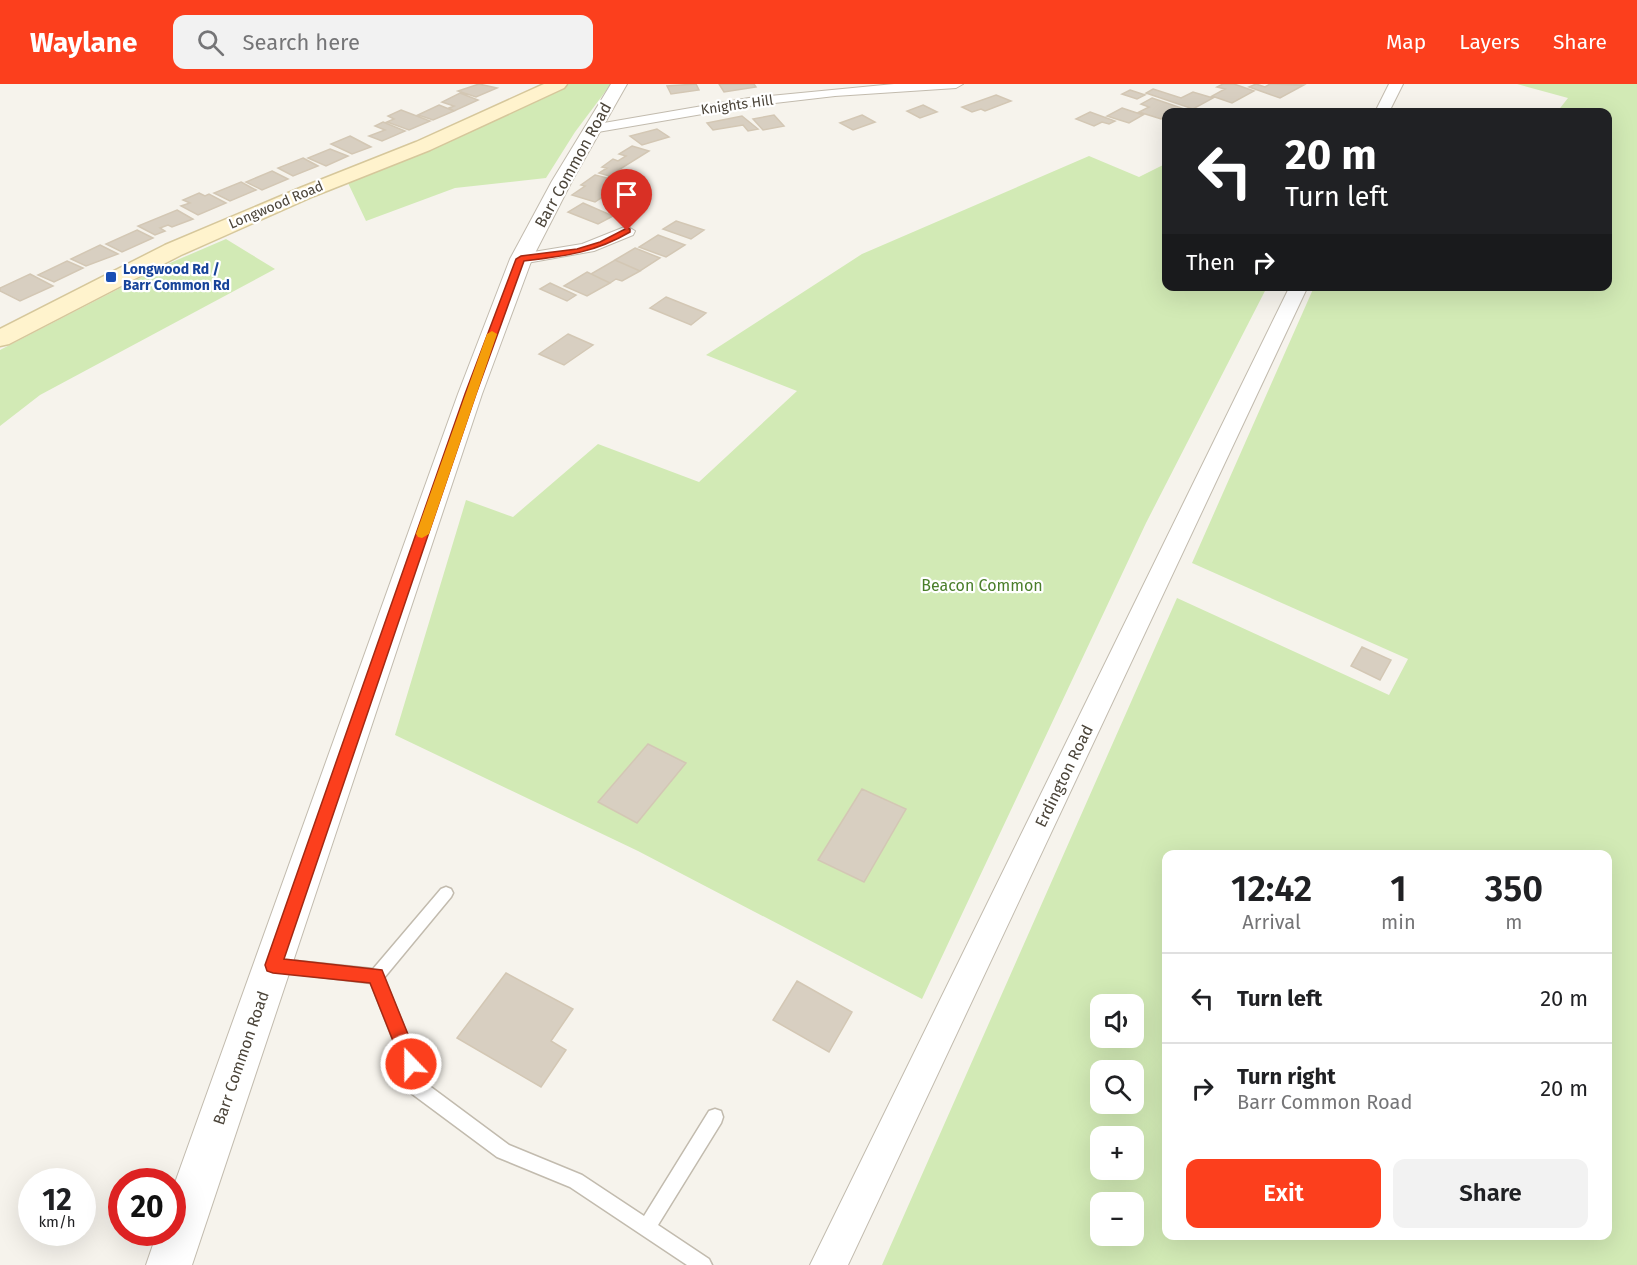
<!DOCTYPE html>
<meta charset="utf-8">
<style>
body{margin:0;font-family:"Fira Sans",sans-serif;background:#f2f2f2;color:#202124;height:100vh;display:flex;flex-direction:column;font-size:22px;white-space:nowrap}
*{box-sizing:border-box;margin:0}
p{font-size:20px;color:#757577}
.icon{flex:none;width:33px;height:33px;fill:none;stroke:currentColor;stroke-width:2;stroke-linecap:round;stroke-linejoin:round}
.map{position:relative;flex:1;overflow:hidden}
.sheet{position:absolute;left:1162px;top:766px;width:450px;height:390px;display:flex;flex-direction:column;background:#fff;border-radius:12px;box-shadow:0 6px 24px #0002}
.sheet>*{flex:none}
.guide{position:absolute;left:1162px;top:24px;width:450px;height:183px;border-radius:12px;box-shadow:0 6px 24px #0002;background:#202124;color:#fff;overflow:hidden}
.controls{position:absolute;left:1090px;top:910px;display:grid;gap:12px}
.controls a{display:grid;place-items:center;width:54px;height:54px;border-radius:12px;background:#fff;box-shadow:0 6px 24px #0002;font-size:30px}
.speed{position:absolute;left:18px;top:1084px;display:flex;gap:12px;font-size:30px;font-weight:700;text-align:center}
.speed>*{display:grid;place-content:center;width:78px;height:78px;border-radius:50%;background:#fff;box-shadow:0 6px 24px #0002;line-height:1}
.speed small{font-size:15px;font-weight:400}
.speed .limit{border:9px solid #d22;background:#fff;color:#111}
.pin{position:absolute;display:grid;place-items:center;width:51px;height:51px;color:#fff;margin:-62px -26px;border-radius:50% 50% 50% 0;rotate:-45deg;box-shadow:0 0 6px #0007}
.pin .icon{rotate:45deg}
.me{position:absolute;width:66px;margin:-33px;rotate:338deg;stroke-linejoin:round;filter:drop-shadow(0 0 4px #0008)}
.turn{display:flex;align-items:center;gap:21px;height:126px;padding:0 24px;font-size:27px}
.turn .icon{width:78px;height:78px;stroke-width:2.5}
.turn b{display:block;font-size:42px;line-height:51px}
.then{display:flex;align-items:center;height:57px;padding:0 24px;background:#0003;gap:12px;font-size:22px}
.eta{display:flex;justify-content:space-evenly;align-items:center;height:102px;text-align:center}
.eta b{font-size:36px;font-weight:600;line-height:42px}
.cta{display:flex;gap:12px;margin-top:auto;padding:12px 24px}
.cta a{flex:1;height:69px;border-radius:12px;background:#fc3f1d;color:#fff;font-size:24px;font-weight:600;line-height:69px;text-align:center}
.cta a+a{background:#f2f2f2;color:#202124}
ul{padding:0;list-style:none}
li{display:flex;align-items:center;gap:18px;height:90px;padding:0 24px;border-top:2px solid #e0e0e0}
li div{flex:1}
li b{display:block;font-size:22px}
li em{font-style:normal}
header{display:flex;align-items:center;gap:36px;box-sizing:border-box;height:84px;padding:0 30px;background:#fc3f1d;color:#fff}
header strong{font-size:28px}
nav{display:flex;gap:33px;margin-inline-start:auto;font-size:21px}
.search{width:420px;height:54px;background:#f2f2f2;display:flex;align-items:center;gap:15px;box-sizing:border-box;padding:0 21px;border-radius:12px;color:#757577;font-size:22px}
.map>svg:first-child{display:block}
.green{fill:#d2eab5;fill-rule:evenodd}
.building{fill:#d8cfc1;stroke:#d3c7b4;stroke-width:1.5}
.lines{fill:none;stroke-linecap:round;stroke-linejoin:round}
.service-casing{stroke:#c2bbae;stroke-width:3}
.minor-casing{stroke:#c2bbae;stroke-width:2}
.tertiary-casing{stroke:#c2bbae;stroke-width:2}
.secondary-casing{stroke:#d6c79b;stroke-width:3}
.service{fill:#fff;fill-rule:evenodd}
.minor{fill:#fff;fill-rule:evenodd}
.tertiary{fill:#fff;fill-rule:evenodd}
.secondary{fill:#fff3cd;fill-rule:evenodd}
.route{fill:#fc3f1d;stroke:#a42913;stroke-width:1.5}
.slow{fill:#f59e0b}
.transit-dot{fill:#1a4fb4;stroke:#fff;stroke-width:2}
.labels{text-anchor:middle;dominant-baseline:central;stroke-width:4.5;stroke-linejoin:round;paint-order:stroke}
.far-street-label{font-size:14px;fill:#4b4439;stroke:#fff}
.far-transit-label{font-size:14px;font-weight:bold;fill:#164399;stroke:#fff;text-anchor:start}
.street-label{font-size:16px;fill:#4b4439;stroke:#fff}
.park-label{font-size:16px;fill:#4a7f2a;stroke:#fff}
</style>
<header>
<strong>Waylane</strong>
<div class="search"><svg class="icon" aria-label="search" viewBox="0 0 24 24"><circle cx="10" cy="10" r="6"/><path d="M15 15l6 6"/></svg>Search here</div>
<nav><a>Map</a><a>Layers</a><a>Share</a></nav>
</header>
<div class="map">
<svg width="1637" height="1181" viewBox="0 0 1637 1181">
<rect width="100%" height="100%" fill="#f6f3ec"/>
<path class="green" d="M 569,0 L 611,0 L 575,48 L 546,94 L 455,104 L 366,137 L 348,99 L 421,68 L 434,65 L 436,61 Z
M 1517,0 L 1637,0 L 1637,1181 L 882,1181 L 1177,514 L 1389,611 L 1408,575 L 1192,479 L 1314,203 L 1608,202 L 1608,28 L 1557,28 L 1568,14 ZM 1167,771 L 1608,771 L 1608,1152 L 1167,1152 ZM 1101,921 L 1134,921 L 1134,954 L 1101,954 ZM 1101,987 L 1134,987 L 1134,1020 L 1101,1020 ZM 1101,1053 L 1134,1053 L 1134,1086 L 1101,1086 ZM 1101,1119 L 1134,1119 L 1134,1152 L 1101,1152 Z
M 1089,72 L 1139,93 L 1167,79 L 1167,202 L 1267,203 L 1146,439 L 922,915 L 638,767 L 395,651 L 466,416 L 513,433 L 598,360 L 699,398 L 797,307 L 706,271 L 862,170 Z
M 226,155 L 275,185 L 40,311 L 0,342 L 0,266 L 163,182 Z"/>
<path class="building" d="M 479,0 L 497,4 L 476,13 L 458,7 Z
M 696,0 L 699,6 L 671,10 L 667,2 Z
M 719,0 L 754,0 L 756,3 L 724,8 Z
M 1223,0 L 1234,0 L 1254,7 L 1232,19 L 1212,12 L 1225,5 L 1217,3 Z
M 1256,0 L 1265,3 L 1270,0 L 1304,1 L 1280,14 L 1249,3 Z
M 1153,5 L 1181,14 L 1193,8 L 1213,14 L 1193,25 L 1146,9 Z
M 1130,6 L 1145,11 L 1137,15 L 1122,10 Z
M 460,9 L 478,16 L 454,27 L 449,24 L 454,22 L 442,18 Z
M 996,11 L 1011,17 L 985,27 L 981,25 L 972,28 L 962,23 Z
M 1152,14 L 1187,26 L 1167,28 L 1167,32 L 1161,35 L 1139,28 L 1149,23 L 1141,20 Z
M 439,21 L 454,27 L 433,36 L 418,31 Z
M 923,21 L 937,28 L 920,34 L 907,27 Z
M 1122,24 L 1143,31 L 1129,39 L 1107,32 Z
M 401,26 L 430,37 L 409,46 L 387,38 L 394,35 L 388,32 Z
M 1090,28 L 1115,37 L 1109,40 L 1102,38 L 1094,42 L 1076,35 Z
M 774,31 L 784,42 L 763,46 L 753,35 Z
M 862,31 L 875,38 L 853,46 L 840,39 Z
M 742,32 L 758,45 L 748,47 L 743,41 L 713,46 L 707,39 Z
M 383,38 L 405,47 L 382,57 L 369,52 L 385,46 L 375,42 Z
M 657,45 L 669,53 L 642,61 L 630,52 Z
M 350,52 L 371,63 L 352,70 L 331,60 Z
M 632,62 L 649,67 L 609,92 L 599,89 L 607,84 L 602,83 L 613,75 L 618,77 L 626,72 L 619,70 Z
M 330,65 L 348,72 L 326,82 L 308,74 Z
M 303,74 L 318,82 L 293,92 L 278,84 Z
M 272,87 L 288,95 L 262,106 L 246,98 Z
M 595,91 L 615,96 L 637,102 L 627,107 L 619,102 L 595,118 L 572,111 L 585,102 L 581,101 Z
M 241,98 L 256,106 L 230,117 L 214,109 Z
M 199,109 L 205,112 L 209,110 L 226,119 L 198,131 L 181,122 L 190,119 L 183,116 Z
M 583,119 L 613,132 L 598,140 L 568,128 Z
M 177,126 L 193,135 L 172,143 L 168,141 L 160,144 L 165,147 L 155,151 L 138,142 Z
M 676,137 L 704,146 L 691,155 L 663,145 Z
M 137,146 L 153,154 L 122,168 L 106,160 Z
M 658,151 L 685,161 L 666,173 L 639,163 Z
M 100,161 L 118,170 L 86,182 L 71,175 Z
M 635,164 L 660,174 L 640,187 L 615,176 Z
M 615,176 L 640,187 L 622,197 L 616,195 L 610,199 L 591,190 Z
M 67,177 L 83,184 L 54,198 L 38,191 Z
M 587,188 L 610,199 L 587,212 L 564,202 Z
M 30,190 L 53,202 L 20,217 L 0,207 L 0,204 Z
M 550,199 L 576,211 L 567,217 L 540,205 Z
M 666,213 L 706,229 L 691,241 L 650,224 Z
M 568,250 L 593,261 L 564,281 L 539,270 Z
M 1362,563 L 1391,576 L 1380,596 L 1351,582 Z
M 648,660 L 686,679 L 637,739 L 598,718 Z
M 862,705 L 906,725 L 864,798 L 818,776 Z
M 506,889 L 573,925 L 551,957 L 566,966 L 541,1003 L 457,954 Z
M 797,897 L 852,928 L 829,968 L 773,936 Z"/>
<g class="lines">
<defs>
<path id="service" d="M 446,803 L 451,805 L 453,809 L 451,813 L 384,894 L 419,980 L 417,986 L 411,988 L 408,986 L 509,1061 L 582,1091 L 644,1132 L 709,1027 L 715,1025 L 721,1027 L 723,1033 L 721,1039 L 658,1141 L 709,1175 L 712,1181 L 687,1181 L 570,1103 L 497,1073 L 396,998 L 394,992 L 396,986 L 402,984 L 405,986 L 371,899 L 272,887 L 270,882 L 272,877 L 277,875 L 373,885 L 441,805 Z"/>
<path id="minor" d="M 894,0 L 963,0 L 956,4 L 835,12 L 749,22 L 592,49 L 585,45 L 592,41 L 749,14 Z
M 1389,0 L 1403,0 L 1389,28 L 1375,28 Z
M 627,142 L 635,147 L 633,151 L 594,167 L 521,180 L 515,179 L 512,175 L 515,171 L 521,170 L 582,160 Z
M 1290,202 L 1308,202 L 848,1181 L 810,1181 Z"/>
<path id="tertiary" d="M 611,0 L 627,0 L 572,97 L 532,175 L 482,310 L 192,1181 L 146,1181 L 157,1149 L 172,1149 L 172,1107 L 458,310 L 510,175 L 552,97 Z"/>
<path id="secondary" d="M 544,0 L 567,0 L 564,4 L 430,66 L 314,112 L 181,171 L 9,260 L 0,262 L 0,245 L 165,161 L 300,104 L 416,58 Z"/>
</defs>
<use href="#service" class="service-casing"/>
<use href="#minor" class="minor-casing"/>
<use href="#tertiary" class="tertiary-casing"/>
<use href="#secondary" class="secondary-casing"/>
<use href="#service" class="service"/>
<use href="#minor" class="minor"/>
<use href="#tertiary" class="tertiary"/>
<use href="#secondary" class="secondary"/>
</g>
<path class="route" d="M 627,144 L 630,145 L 630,148 C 594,169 565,172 524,177 L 476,310 L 284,875 L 382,886 L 420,980 L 417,987 L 411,989 L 405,987 L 370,899 L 273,889 L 267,887 L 265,881 L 465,310 L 516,175 L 521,172 L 577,165 L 600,158 Z"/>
<path class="slow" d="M 492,247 L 497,250 L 429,450 L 422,454 L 418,453 L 416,450 L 487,250 Z"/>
<rect class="transit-dot" x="105" y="187" width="12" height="12" rx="3"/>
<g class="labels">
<g class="far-street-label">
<text transform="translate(737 21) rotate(-8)">Knights Hill</text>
<text transform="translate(276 121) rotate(-23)">Longwood Road</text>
</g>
<g class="far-transit-label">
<text x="123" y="185">Longwood Rd /<tspan x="123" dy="16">Barr Common Rd</tspan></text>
</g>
<g class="street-label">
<text transform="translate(573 81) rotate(-61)">Barr Common Road</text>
<text transform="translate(1064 692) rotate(-64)">Erdington Road</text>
<text transform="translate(241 974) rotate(-71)">Barr Common Road</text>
</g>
<g class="park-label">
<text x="982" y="501">Beacon Common</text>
</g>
</g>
</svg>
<div class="controls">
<a><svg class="icon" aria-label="sound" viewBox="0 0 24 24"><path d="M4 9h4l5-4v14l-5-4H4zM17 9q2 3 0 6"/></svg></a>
<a><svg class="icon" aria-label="search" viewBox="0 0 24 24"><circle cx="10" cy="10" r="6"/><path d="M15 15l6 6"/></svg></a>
<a>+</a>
<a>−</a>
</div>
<div class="speed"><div>12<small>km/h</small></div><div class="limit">20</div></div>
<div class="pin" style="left:627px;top:147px;background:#d93025"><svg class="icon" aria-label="arrive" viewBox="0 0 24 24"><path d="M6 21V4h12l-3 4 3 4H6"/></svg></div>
<svg class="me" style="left:411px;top:980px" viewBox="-20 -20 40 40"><circle r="17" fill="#fc3f1d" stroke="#fff" stroke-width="3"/><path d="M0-11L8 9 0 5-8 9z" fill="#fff"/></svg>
<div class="guide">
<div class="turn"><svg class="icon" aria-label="left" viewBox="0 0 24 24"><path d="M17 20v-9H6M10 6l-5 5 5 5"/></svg><div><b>20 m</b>Turn left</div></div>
<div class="then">Then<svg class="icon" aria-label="right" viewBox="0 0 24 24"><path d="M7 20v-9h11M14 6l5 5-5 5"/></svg></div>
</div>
<section class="sheet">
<div class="eta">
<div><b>12:42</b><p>Arrival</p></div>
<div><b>1</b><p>min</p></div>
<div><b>350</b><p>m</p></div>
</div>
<ul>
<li><svg class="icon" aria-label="left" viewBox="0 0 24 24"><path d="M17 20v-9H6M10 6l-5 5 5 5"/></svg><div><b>Turn left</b></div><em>20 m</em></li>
<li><svg class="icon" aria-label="right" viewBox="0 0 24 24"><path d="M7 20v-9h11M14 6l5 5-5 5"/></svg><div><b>Turn right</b><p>Barr Common Road</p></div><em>20 m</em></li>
</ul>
<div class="cta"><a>Exit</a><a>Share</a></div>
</section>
</div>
